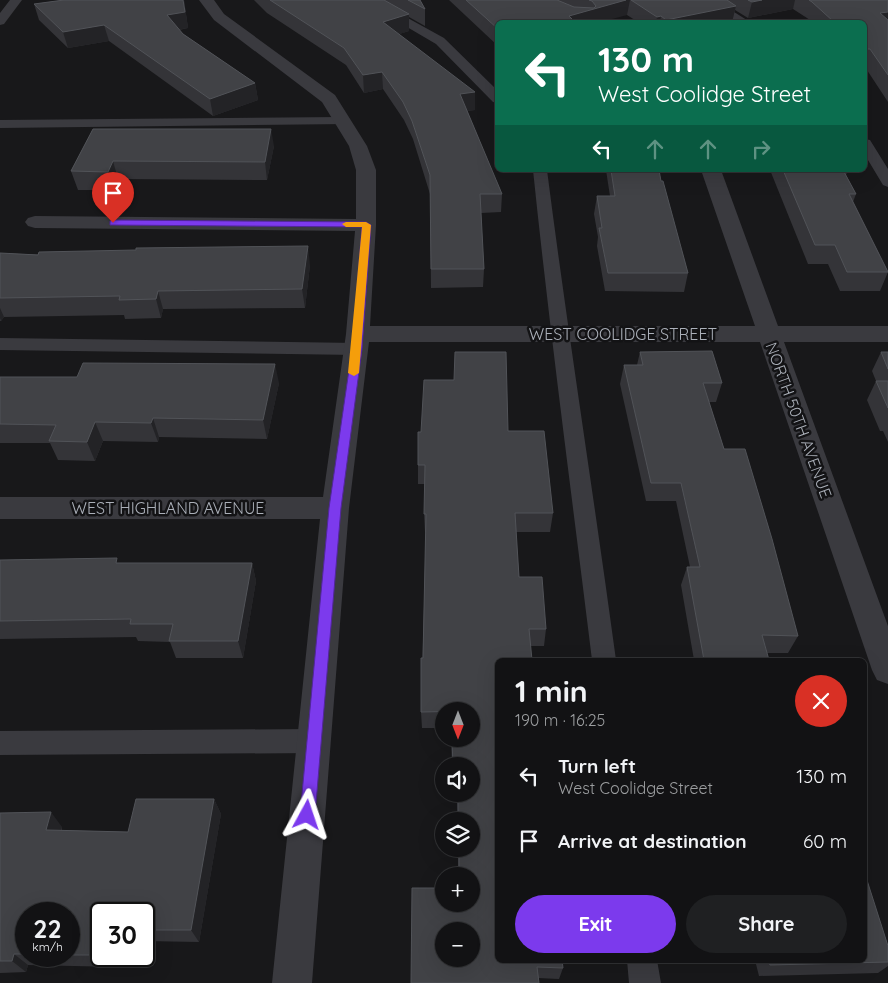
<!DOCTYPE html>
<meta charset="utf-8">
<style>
body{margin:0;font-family:Quicksand,sans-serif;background:#1f2022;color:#f1f3f6;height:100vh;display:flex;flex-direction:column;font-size:19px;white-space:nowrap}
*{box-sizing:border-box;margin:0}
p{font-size:16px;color:#9c9ea0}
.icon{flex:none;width:28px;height:28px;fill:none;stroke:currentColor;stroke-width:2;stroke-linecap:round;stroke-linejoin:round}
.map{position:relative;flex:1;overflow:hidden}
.sheet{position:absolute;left:495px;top:658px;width:372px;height:305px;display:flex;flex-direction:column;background:#121214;border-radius:8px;box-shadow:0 5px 20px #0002,0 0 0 1px #313234}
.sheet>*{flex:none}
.banner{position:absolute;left:495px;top:20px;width:372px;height:152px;border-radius:8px;box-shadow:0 5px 20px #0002,0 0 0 1px #313234;background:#0b6e4f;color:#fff;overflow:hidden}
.needle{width:32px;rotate:180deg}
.controls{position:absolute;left:435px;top:702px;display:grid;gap:10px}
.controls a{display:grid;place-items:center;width:45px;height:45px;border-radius:50%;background:#121214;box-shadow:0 5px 20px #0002,0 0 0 1px #313234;font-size:25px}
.speed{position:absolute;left:15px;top:902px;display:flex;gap:10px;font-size:25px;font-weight:700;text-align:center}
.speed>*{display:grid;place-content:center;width:65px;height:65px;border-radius:50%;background:#121214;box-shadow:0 5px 20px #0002,0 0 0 1px #313234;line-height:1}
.speed small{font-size:12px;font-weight:400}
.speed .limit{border:2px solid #111;border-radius:8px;background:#fff;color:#111}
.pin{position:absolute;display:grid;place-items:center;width:42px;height:42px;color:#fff;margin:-51px -21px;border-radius:50% 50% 50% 0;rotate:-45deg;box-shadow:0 0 5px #0007}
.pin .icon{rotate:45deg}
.me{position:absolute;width:55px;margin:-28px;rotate:5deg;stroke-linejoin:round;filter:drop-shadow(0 0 4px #0008)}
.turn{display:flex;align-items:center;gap:18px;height:105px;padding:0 20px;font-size:22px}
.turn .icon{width:65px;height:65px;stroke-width:2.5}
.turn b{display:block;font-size:35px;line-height:42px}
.lanes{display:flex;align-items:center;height:48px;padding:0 20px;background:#0003;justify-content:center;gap:25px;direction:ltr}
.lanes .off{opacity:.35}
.round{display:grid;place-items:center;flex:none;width:52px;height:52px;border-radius:26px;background:#1f2022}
.head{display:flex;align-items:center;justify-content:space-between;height:85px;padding:0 20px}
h1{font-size:30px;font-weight:800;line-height:38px}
.action{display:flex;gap:10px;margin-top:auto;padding:10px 20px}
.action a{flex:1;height:58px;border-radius:30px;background:#7c3aed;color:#fff;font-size:20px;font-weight:800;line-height:58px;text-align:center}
.action a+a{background:#1f2022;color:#f1f3f6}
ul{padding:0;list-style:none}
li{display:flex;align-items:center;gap:15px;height:65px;padding:0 20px}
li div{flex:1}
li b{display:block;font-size:19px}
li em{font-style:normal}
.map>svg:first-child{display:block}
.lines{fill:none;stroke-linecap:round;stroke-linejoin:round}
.lane{fill:#3a3a3f;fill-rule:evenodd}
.street{fill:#3a3a3f;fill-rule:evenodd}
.wall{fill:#343438;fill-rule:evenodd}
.shaded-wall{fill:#232326}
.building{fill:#414246;stroke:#515358;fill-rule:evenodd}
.route{fill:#7c3aed;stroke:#51269a}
.slow{fill:#f59e0b}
.labels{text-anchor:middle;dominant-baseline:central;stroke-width:5;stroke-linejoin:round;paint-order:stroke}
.street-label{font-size:16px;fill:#abb0b9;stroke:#131315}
</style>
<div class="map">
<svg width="888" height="983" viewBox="0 0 888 983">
<rect width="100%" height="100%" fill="#18181a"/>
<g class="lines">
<path class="lane" d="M 10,0 L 22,0 L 4,24 L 0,25 L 0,13 Z
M 361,0 L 375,0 L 444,38 L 498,91 L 498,103 L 493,102 L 436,44 Z
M 701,0 L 715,0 L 750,22 L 736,22 Z
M 342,117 L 349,121 L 347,124 L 0,128 L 0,120 Z
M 865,139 L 870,140 L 888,169 L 888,187 L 883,185 L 865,155 Z
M 533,170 L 547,170 C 568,334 594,497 616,660 L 592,660 C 572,497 550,334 533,170 Z
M 0,338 L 357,343 L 364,345 L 366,349 L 364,353 L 357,355 L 0,350 Z
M 314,729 L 323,732 L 327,741 L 323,750 L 314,753 L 0,755 L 0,731 Z
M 627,960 L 657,960 L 661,983 L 629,983 Z"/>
<path class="street" d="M 199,0 L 214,0 L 224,14 L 335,95 L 367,146 L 376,170 L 376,225 L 370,326 L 755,326 L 701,170 L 721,170 L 778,326 L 888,326 L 888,342 L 784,342 L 888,626 L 888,684 L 877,680 L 872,670 L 760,342 L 369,342 L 349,508 L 312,983 L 272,983 L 320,519 L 0,519 L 0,497 L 323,497 L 346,334 L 355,231 L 35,228 L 28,226 L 25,222 L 28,218 L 35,216 L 356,219 L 356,170 L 349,146 L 322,102 L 214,20 Z"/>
</g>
<path class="wall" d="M 64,0 L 184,0 L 188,28 L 179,30 L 183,34 L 255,83 L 258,100 L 213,116 L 109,41 L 68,48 L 39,20 L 34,4 Z
M 254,0 L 420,0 L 425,9 L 425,26 L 409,17 L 409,31 L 399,34 L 475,110 L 467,111 L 502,194 L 501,212 L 481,213 L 484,269 L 483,287 L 431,288 L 430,194 L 413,139 L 404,120 L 383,89 L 364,93 L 346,65 L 267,13 Z
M 449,0 L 888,0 L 888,102 L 865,67 L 865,22 L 812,22 L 807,18 L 793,9 L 748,18 L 735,10 L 732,22 L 638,22 L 627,15 L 498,22 L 498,46 Z
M 93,129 L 274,146 L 267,180 L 118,179 L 114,190 L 78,190 L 71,171 Z
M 606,170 L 659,170 L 661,181 L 688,273 L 684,292 L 605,291 L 597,246 L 598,237 L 594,214 L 597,196 L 610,196 Z
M 770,170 L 848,170 L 846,175 L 856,194 L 853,202 L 888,272 L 880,291 L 840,291 L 828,264 L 808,264 Z
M 0,253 L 310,265 L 305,308 L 163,309 L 161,318 L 125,319 L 124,315 L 4,317 L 1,321 L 0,321 Z
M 640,352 L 722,383 L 716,402 L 709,402 L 724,449 L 798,636 L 788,653 L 767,653 L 769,660 L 694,660 L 681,585 L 687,567 L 690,567 L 676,501 L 646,501 L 620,384 L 624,365 L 637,365 Z
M 881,352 L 888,352 L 888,442 L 883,431 L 880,431 L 867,400 L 876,381 L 872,371 Z
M 0,377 L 279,383 L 267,439 L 159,437 L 158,442 L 103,441 L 95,461 L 58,460 L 50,443 L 0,443 Z
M 508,431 L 553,513 L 550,532 L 516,532 L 519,577 L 546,629 L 544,646 L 531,646 L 498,660 L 563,968 L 559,979 L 538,978 L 444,904 L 471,876 L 458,876 L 458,849 L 471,849 L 471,821 L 458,821 L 457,797 L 453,797 L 453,794 L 471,794 L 471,766 L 452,766 L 451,739 L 471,739 L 471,711 L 444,711 L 444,728 L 422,728 L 421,712 L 426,532 L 425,532 L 424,514 L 425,484 L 418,484 L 418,465 Z
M 0,560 L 120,563 L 252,563 L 256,581 L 243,658 L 176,658 L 170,642 L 138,641 L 136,637 L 0,639 Z
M 214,799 L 221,814 L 199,942 L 144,941 L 144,914 L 101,914 L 101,956 L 121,956 L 119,967 L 28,965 L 26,972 L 0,973 L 0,813 L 62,827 L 62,830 L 128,832 ZM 26,914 L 69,914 L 69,956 L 26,956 Z
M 888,946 L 888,966 L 878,973 L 759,976 L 755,960 L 865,960 Z"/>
<path class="shaded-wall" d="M 183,0 L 184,0 L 188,28 L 170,31 L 167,15 Z
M 626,0 L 630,0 L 627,15 L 601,22 L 568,22 L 569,16 Z
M 762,0 L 795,0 L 793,9 L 748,18 L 752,2 Z
M 736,6 L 732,22 L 666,22 L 666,20 Z
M 888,12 L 888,28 L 880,13 Z
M 409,14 L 409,31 L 384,39 L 383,22 Z
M 661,16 L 660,22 L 656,22 L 657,17 Z
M 104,25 L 109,41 L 68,48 L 63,32 Z
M 382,72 L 383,89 L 364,93 L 363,75 Z
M 255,83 L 258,100 L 213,116 L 210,99 Z
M 475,92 L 475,110 L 459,112 L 460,94 Z
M 271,129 L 274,146 L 267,180 L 265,162 Z
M 113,161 L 118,179 L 114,190 L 108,172 Z
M 308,246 L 310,265 L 305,308 L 302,289 Z
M 158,291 L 163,309 L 161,318 L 156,299 Z
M 0,308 L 4,317 L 1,321 L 0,318 Z
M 275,364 L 279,383 L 267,439 L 263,420 Z
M 153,418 L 159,437 L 158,442 L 151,423 Z
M 95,422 L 103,441 L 95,461 L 87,442 Z
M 252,563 L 256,581 L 243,658 L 238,641 Z
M 214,799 L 221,814 L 199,942 L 191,930 Z
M 51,812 L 62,827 L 58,844 L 46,830 Z
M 14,954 L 28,965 L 26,972 L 12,961 Z
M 109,956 L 121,956 L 119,967 Z"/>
<path class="building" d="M 64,0 L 183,0 L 185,12 L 167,15 L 183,34 L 255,83 L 210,99 L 104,25 L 63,32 L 34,4 Z
M 270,0 L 384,0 L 409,14 L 383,22 L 475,92 L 460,94 L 502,194 L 480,194 L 484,269 L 431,269 L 430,175 L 412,121 L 403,102 L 382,72 L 363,75 L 344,48 Z
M 408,0 L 420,0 L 425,9 Z
M 466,0 L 557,0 L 574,7 L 594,8 L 596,6 L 592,1 L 589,0 L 626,0 L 569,16 L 575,22 L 498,22 L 498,29 Z
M 631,0 L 727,0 L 736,6 L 666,20 L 661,16 L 657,17 Z
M 748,0 L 762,0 L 752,2 Z
M 809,0 L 888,0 L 888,12 L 880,13 L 888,20 L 888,75 L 870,49 L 865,49 L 865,22 L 834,22 L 812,2 Z
M 93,129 L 271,129 L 265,162 L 113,161 L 108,172 L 71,171 Z
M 611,170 L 659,170 L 661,181 L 663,181 L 688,273 L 608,273 L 599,228 L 602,228 L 597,196 L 615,196 Z
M 783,170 L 843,170 L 856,194 L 849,194 L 888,272 L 847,272 L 835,245 L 815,245 Z
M 308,246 L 302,289 L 158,291 L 156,299 L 119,300 L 120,296 L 0,298 L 0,253 L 38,255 L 39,252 L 136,250 L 136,248 Z
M 712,351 L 722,383 L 703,383 L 724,449 L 745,449 L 772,539 L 798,636 L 762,635 L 769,660 L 704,660 L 687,567 L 700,567 L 681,483 L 651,483 L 624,365 L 643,365 L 640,352 Z
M 455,352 L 506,352 L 508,431 L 544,431 L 553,513 L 515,513 L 519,577 L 542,577 L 546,629 L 529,629 L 532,660 L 498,660 L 498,960 L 562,960 L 563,968 L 537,967 L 539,983 L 411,983 L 412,888 L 444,888 L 444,904 L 471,904 L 471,876 L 459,876 L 459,849 L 471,849 L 471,821 L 458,821 L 458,794 L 471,794 L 471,766 L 453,766 L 452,739 L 471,739 L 471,711 L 421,712 L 421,658 L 423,658 L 426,514 L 424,514 L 425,465 L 418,465 L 418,432 L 421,432 L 424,380 L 454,380 ZM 444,931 L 471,931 L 471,959 L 444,959 Z
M 881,352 L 888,352 L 888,369 Z
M 83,363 L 275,364 L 263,420 L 153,418 L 151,423 L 95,422 L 87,442 L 49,441 L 56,425 L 0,424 L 0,377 L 77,377 Z
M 876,381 L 888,381 L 888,408 Z
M 117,558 L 116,563 L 252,563 L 238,641 L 169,641 L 173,624 L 130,624 L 131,619 L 0,621 L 0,560 Z
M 136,799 L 214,799 L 191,930 L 144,930 L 144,914 L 101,914 L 101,955 L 69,955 L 69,914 L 26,914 L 26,954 L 14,954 L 12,961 L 0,961 L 0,813 L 51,812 L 46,830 L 128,832 Z
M 865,874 L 888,946 L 888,962 L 770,965 L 768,960 L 865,960 Z"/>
<path class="route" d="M 113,220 L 366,222 L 371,225 L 362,349 L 341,508 L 315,815 L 312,821 L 307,823 L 302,821 L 300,815 L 329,508 L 352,349 L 362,227 L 110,225 L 110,221 Z"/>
<path class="slow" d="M 366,222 L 371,225 L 359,373 L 354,376 L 348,373 L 362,227 L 346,227 L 342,224 L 346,222 Z"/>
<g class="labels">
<g class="street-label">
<text x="623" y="334">WEST COOLIDGE STREET</text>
<text transform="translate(799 420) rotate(70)">NORTH 50TH AVENUE</text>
<text x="168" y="508">WEST HIGHLAND AVENUE</text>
</g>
</g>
</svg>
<div class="controls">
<a><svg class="needle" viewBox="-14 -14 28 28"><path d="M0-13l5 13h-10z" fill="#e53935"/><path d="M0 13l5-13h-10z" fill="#9c9ea0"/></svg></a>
<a><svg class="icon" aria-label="sound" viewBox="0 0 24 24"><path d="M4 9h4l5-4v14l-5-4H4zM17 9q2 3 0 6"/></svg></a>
<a><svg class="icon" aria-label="layers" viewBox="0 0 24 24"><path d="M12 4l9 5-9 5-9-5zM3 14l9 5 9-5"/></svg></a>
<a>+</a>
<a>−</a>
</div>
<div class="speed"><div>22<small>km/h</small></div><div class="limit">30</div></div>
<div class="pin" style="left:113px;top:223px;background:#d93025"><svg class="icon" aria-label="arrive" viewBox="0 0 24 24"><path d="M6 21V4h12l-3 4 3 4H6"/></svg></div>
<svg class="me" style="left:307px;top:815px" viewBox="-20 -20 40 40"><path d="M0-17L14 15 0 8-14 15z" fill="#7c3aed" stroke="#fff" stroke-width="4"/></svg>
<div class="banner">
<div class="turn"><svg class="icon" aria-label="left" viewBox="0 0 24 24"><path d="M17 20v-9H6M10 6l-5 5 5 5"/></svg><div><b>130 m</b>West Coolidge Street</div></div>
<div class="lanes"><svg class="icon" aria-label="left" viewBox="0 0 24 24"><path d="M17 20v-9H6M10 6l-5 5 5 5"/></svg><svg class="icon off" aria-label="ahead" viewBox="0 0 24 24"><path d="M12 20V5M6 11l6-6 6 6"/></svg><svg class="icon off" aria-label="ahead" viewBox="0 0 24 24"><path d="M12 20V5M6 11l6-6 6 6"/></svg><svg class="icon off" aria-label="right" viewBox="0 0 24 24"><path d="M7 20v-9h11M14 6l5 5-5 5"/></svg></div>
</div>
<section class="sheet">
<div class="head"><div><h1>1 min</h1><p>190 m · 16:25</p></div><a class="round" style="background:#d93025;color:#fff"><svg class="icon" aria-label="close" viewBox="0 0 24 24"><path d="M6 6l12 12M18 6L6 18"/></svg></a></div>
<ul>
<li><svg class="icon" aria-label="left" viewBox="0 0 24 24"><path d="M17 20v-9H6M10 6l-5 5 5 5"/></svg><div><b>Turn left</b><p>West Coolidge Street</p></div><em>130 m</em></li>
<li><svg class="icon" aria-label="arrive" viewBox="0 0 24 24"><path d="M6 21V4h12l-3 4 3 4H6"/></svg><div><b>Arrive at destination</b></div><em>60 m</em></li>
</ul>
<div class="action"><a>Exit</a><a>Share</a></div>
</section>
</div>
